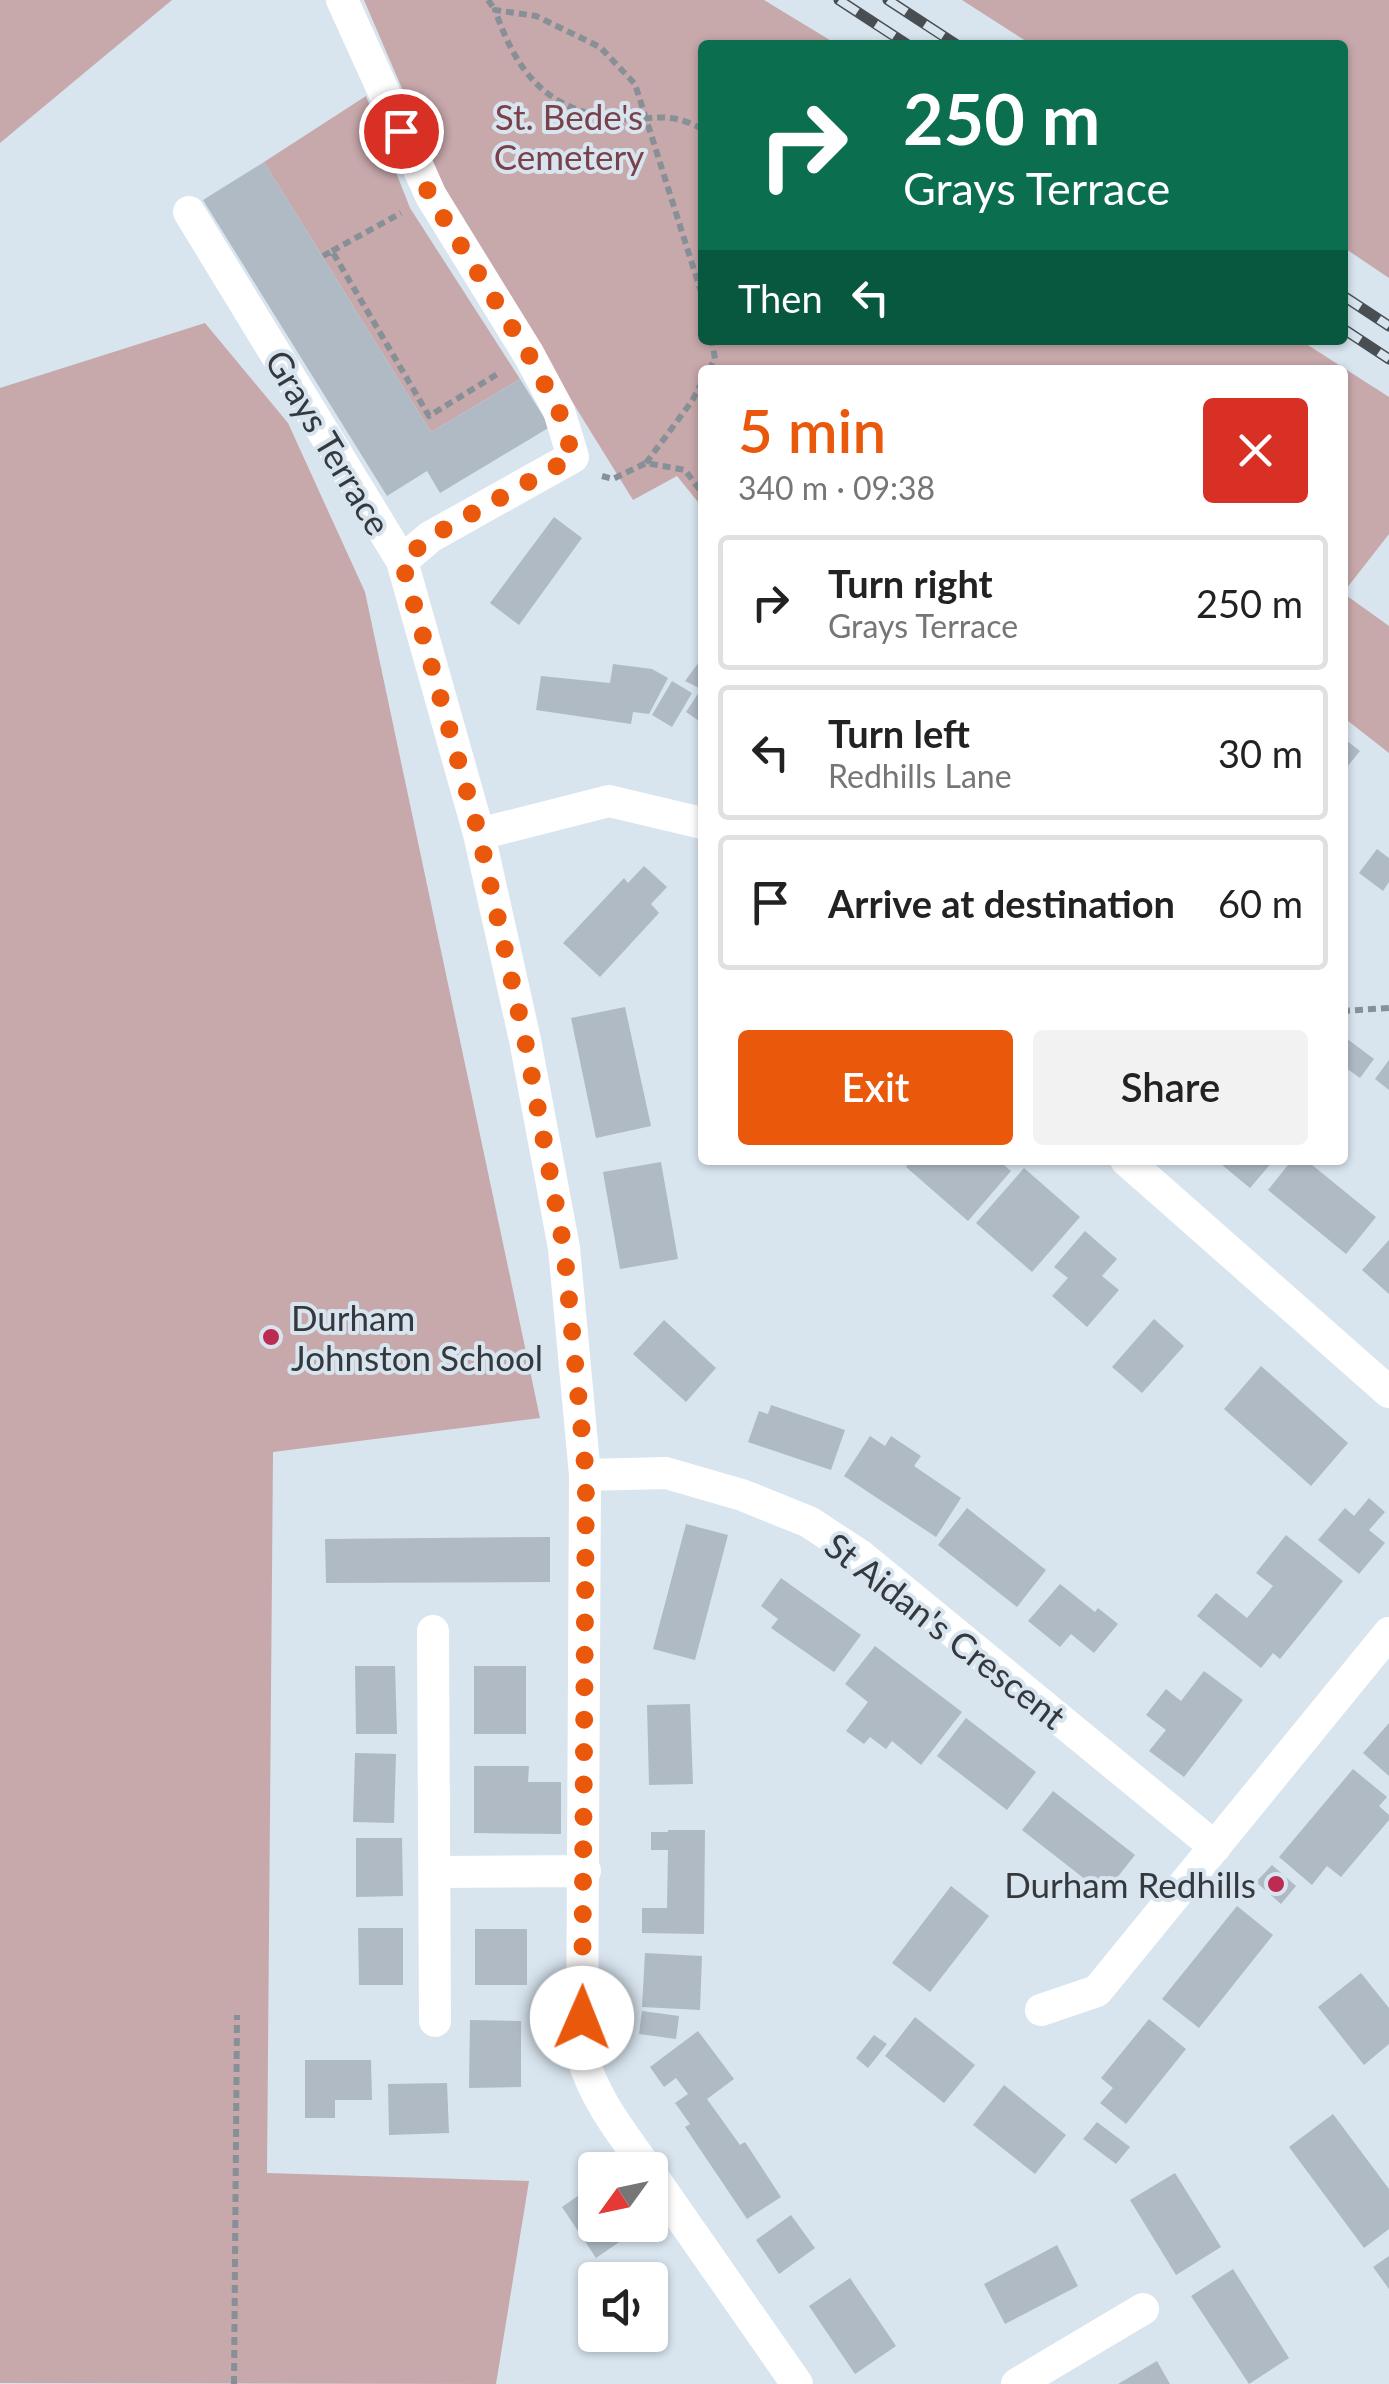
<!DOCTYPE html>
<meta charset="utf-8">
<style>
body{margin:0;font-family:Lato,sans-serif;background:#f2f2f2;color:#222;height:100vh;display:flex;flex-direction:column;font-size:38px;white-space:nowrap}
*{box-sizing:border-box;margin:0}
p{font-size:32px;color:#767676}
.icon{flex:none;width:55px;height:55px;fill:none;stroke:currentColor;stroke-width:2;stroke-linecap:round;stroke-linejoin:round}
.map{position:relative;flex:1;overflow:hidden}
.sheet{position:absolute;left:698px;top:365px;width:650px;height:800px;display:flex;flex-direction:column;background:#fff;border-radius:10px;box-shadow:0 2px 8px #0004}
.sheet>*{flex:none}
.banner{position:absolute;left:698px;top:40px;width:650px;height:305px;border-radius:10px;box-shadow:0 2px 8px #0004;background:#0b6e4f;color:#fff;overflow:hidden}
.needle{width:65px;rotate:237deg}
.controls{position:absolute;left:578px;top:2152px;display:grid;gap:20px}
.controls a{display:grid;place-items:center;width:90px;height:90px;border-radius:10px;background:#fff;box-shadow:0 2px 8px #0004;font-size:50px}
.pin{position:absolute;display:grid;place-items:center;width:85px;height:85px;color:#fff;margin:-42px;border:5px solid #fff;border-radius:50%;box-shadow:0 2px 10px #0007}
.me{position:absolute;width:110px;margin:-55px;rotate:1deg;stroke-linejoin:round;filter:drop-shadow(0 0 8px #0008)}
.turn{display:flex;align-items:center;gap:35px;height:210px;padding:0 40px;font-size:45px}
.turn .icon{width:130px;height:130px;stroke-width:2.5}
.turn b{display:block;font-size:70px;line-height:85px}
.then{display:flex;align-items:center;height:95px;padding:0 40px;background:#0003;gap:20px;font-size:38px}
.round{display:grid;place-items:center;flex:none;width:105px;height:105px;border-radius:10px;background:#f2f2f2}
.headline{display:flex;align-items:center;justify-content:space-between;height:170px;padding:0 40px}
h1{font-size:60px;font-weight:600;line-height:75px;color:#ea580c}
.action{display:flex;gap:20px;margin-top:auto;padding:20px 40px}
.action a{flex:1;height:115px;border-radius:10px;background:#ea580c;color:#fff;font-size:40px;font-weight:600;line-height:115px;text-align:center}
.action a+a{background:#f2f2f2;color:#222}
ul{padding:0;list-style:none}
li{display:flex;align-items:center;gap:30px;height:135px;margin:0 20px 15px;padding:0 20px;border:5px solid #e0e0e0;border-radius:10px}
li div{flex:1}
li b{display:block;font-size:38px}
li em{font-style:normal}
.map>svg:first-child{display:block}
.green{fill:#c7a8ab}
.building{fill:#afbac4}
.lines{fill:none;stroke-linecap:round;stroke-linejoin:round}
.path{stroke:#889097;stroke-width:6;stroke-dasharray:8 5;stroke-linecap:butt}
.street{stroke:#fff;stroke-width:32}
.rail-casing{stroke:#494e52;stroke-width:11}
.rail{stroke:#d8e4ee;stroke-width:8;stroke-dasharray:22;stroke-linecap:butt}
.route{stroke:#ea580c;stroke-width:18;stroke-dasharray:0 32.4}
.poi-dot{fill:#bb2b52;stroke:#d8e4ee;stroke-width:4}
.labels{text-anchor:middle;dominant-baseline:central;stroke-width:8;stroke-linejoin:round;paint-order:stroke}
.park-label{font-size:35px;fill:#79424b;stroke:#d8e4ee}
.street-label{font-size:35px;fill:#35393d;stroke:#d8e4ee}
.poi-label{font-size:35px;fill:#35393d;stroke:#d8e4ee;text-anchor:start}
</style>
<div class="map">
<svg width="1389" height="2384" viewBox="0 0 1389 2384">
<rect width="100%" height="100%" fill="#d8e4ee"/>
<path class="green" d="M 0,0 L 172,0 L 0,143 Z
M 364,0 L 764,0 L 838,45 L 702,45 L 702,340 L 1300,340 L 1389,397 L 1389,534 L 1343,593 L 1389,626 L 1389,753 L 1343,717 L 1342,370 L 702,370 L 702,507 L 677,476 L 633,500 L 455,212 Z
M 962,0 L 1389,0 L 1389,278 L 1343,247 L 1342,45 L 1032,45 Z
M 366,96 L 410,208 L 520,379 L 431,432 L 264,162 Z
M 205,323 L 288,423 L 365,592 L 540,1418 L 273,1452 L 267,2173 L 529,2181 L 496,2384 L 0,2383 L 0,388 Z"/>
<path class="building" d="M 264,162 L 431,432 L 520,379 L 550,427 L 440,493 L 427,471 L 387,496 L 203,200 Z
M 554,517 L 582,538 L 519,625 L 490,603 Z
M 702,658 L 702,723 L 686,712 L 701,689 L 685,681 Z
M 613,664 L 652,669 L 668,678 L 649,714 L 633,712 L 631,724 L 536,710 L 541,676 L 610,683 Z
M 672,681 L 692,693 L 672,727 L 652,715 Z
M 1342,737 L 1360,751 L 1342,773 Z
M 1377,849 L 1389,858 L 1389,882 L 1383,891 L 1359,873 Z
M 644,866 L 667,887 L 651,904 L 659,913 L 600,977 L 563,943 L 624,878 L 628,883 Z
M 625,1007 L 651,1126 L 596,1138 L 571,1018 Z
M 1342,1035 L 1374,1059 L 1360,1078 L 1342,1065 Z
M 1389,1060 L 1389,1090 L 1375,1079 Z
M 912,1160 L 998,1160 L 1011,1171 L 968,1221 L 906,1167 Z
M 1216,1160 L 1274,1160 L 1250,1188 Z
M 1292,1160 L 1306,1160 L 1376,1217 L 1346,1254 L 1268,1190 Z
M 661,1162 L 678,1259 L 620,1269 L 603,1172 Z
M 1024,1168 L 1080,1217 L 1032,1272 L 976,1223 Z
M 1085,1231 L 1117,1259 L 1102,1276 L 1119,1290 L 1087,1327 L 1052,1296 L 1068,1278 L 1054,1267 Z
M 1389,1240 L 1389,1294 L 1362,1270 Z
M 1154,1319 L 1184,1346 L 1142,1393 L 1112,1367 Z
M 664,1320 L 716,1368 L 686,1402 L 633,1354 Z
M 1261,1366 L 1348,1443 L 1311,1486 L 1224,1409 Z
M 771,1405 L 845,1430 L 831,1470 L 748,1442 L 759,1411 L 768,1414 Z
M 870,1436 L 885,1446 L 891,1436 L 921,1456 L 914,1466 L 961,1498 L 936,1537 L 844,1476 Z
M 1369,1498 L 1385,1512 L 1369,1530 L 1385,1543 L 1359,1574 L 1318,1540 L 1345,1508 L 1354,1516 Z
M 967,1508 L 1046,1570 L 1017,1607 L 938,1545 Z
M 686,1524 L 728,1535 L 695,1660 L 653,1649 Z
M 1286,1535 L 1343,1581 L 1280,1659 L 1273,1653 L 1261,1668 L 1197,1616 L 1216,1593 L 1247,1618 L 1273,1586 L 1256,1573 Z
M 550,1537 L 550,1582 L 326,1583 L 325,1539 Z
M 781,1578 L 861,1635 L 834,1672 L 771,1628 L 778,1619 L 761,1606 Z
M 1060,1584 L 1095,1612 L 1098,1608 L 1118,1624 L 1094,1653 L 1071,1634 L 1060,1647 L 1028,1621 Z
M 875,1646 L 962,1712 L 921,1765 L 892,1741 L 886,1749 L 870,1737 L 864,1744 L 846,1731 L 868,1702 L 845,1684 Z
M 355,1666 L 395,1666 L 397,1734 L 356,1734 Z
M 474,1666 L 526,1666 L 526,1734 L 474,1734 Z
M 1204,1671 L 1243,1700 L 1184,1777 L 1149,1751 L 1166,1730 L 1146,1715 L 1166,1689 L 1181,1701 Z
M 690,1704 L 693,1784 L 649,1785 L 647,1705 Z
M 966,1718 L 1036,1772 L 1007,1810 L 937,1756 Z
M 1389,1723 L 1389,1776 L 1363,1753 Z
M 355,1753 L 396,1754 L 394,1823 L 353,1822 Z
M 474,1766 L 529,1766 L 528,1782 L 561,1782 L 561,1834 L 474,1833 Z
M 1353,1769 L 1387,1797 L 1379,1806 L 1389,1815 L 1389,1820 L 1341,1877 L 1327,1866 L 1312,1885 L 1279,1857 Z
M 1053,1791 L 1135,1855 L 1104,1894 L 1022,1830 Z
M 668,1830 L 705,1830 L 704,1934 L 642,1933 L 642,1908 L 667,1908 L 668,1850 L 651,1850 L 651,1832 L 668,1832 Z
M 356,1838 L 402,1838 L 403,1896 L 356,1897 Z
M 1272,1865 L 1296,1886 L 1281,1904 L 1256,1882 Z
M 951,1886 L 989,1916 L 930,1992 L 892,1963 Z
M 1237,1906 L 1273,1935 L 1199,2028 L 1162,1999 Z
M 358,1928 L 403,1928 L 403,1985 L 359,1985 Z
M 475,1929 L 527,1929 L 527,1985 L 475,1985 Z
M 645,1953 L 702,1956 L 700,2010 L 642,2007 Z
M 1361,1973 L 1389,2008 L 1389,2044 L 1364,2065 L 1318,2007 Z
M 642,2011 L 679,2016 L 676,2039 L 639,2034 Z
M 915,2017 L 975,2065 L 944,2103 L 885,2056 Z
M 1149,2019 L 1186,2049 L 1126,2124 L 1100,2103 L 1113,2088 L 1101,2078 Z
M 470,2020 L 521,2021 L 521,2087 L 469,2088 Z
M 698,2031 L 734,2079 L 707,2099 L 740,2145 L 745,2142 L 781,2197 L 747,2219 L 685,2127 L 690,2124 L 675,2103 L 688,2094 L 676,2078 L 664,2087 L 650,2067 Z
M 874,2035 L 887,2044 L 868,2068 L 856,2058 Z
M 305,2060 L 371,2060 L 372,2100 L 335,2100 L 335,2118 L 305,2118 Z
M 447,2083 L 449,2133 L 389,2135 L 388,2084 Z
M 1004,2085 L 1066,2135 L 1035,2174 L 973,2125 Z
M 1333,2114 L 1389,2189 L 1389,2229 L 1364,2248 L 1289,2147 Z
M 1097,2122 L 1130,2147 L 1116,2164 L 1083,2139 Z
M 1175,2173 L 1221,2247 L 1176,2275 L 1130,2200 Z
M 595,2184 L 595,2225 L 644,2225 L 596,2258 L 562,2207 Z
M 791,2215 L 815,2248 L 779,2274 L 756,2240 Z
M 1057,2245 L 1078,2286 L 1005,2324 L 984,2284 Z
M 1389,2256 L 1389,2289 L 1373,2267 Z
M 1233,2269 L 1289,2358 L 1249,2384 L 1191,2296 Z
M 850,2278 L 896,2346 L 855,2374 L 809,2306 Z
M 1157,2361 L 1170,2384 L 1118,2384 Z"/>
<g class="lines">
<path class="path" d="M 488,0 L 495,10
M 702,129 C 664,108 650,123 612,118 C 544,109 516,70 495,10 L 536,16 L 600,47 L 635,84 L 702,295
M 332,251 L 401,213
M 323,256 L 332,251 L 429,416 L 499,373
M 709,370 L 715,359 L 712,340
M 646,463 L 692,401 L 702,382
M 602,476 L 613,479 L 646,463 L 685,470 L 702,493
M 1342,1011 L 1389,1008
M 234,2384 L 237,2015"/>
<path class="street" d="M 342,0 L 431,196 L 529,355 L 559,411 L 573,457 L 430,537 L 402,561
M 189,212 L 402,561 L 479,834 L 525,1040 L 564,1248 L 585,1475 L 582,2055 C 594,2099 622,2133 648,2170
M 479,834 L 609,801 L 702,823
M 1126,1160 L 1389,1392
M 585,1475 L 666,1473 L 742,1495 L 809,1522 L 861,1556 L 1215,1847
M 433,1631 L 435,2021
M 435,1872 L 585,1871
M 1041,2010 L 1097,1991 L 1389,1633
M 650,2173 L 797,2384
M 1017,2384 L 1143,2309"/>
<defs>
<path id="rail" d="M 839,0 L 908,45
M 888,0 L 957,45
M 1342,295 L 1389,326
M 1342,328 L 1389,359"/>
</defs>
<use href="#rail" class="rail-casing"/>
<use href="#rail" class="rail"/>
</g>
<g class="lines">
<path class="route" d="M 401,131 L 430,196 L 529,355 L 559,411 L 573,457 L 430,537 L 402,562 L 479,834 L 525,1040 L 564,1248 L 586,1475 L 582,2018"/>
</g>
<g class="poi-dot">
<circle cx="271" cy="1337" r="10"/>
<circle cx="1276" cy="1884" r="10"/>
</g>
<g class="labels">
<g class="park-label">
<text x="569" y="116">St. Bede's<tspan x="569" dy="40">Cemetery</tspan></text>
</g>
<g class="street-label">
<text transform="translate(329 442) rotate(59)">Grays Terrace</text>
<text transform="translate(946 1630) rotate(38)">St Aidan's Crescent</text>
</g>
<g class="poi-label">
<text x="291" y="1317">Durham<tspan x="291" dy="40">Johnston School</tspan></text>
<text x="1256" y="1884" text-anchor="end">Durham Redhills</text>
</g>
</g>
</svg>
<div class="controls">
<a><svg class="needle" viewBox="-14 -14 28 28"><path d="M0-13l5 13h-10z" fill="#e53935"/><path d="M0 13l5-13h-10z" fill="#767676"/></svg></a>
<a><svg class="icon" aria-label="sound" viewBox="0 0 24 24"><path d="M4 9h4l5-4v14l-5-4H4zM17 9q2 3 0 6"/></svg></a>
</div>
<div class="pin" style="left:401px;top:131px;background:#d93025"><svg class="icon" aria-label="arrive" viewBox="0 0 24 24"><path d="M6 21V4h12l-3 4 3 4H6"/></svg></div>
<svg class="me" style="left:582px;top:2018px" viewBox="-20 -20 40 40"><circle r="19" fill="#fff"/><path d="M0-13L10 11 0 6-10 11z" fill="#ea580c"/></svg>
<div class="banner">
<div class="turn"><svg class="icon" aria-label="right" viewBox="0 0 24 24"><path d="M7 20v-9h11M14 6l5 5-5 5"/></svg><div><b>250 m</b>Grays Terrace</div></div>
<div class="then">Then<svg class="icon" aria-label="left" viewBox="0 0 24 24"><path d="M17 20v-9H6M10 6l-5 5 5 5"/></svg></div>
</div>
<section class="sheet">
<div class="headline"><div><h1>5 min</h1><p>340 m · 09:38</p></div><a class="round" style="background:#d93025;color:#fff"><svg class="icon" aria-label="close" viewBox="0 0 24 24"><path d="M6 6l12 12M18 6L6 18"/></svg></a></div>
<ul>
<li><svg class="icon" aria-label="right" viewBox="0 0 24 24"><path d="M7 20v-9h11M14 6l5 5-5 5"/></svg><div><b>Turn right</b><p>Grays Terrace</p></div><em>250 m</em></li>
<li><svg class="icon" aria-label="left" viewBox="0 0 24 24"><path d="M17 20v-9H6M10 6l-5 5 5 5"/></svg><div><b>Turn left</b><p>Redhills Lane</p></div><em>30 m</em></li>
<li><svg class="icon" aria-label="arrive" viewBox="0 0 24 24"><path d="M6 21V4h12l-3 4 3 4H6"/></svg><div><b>Arrive at destination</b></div><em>60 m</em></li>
</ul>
<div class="action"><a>Exit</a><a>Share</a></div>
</section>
</div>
